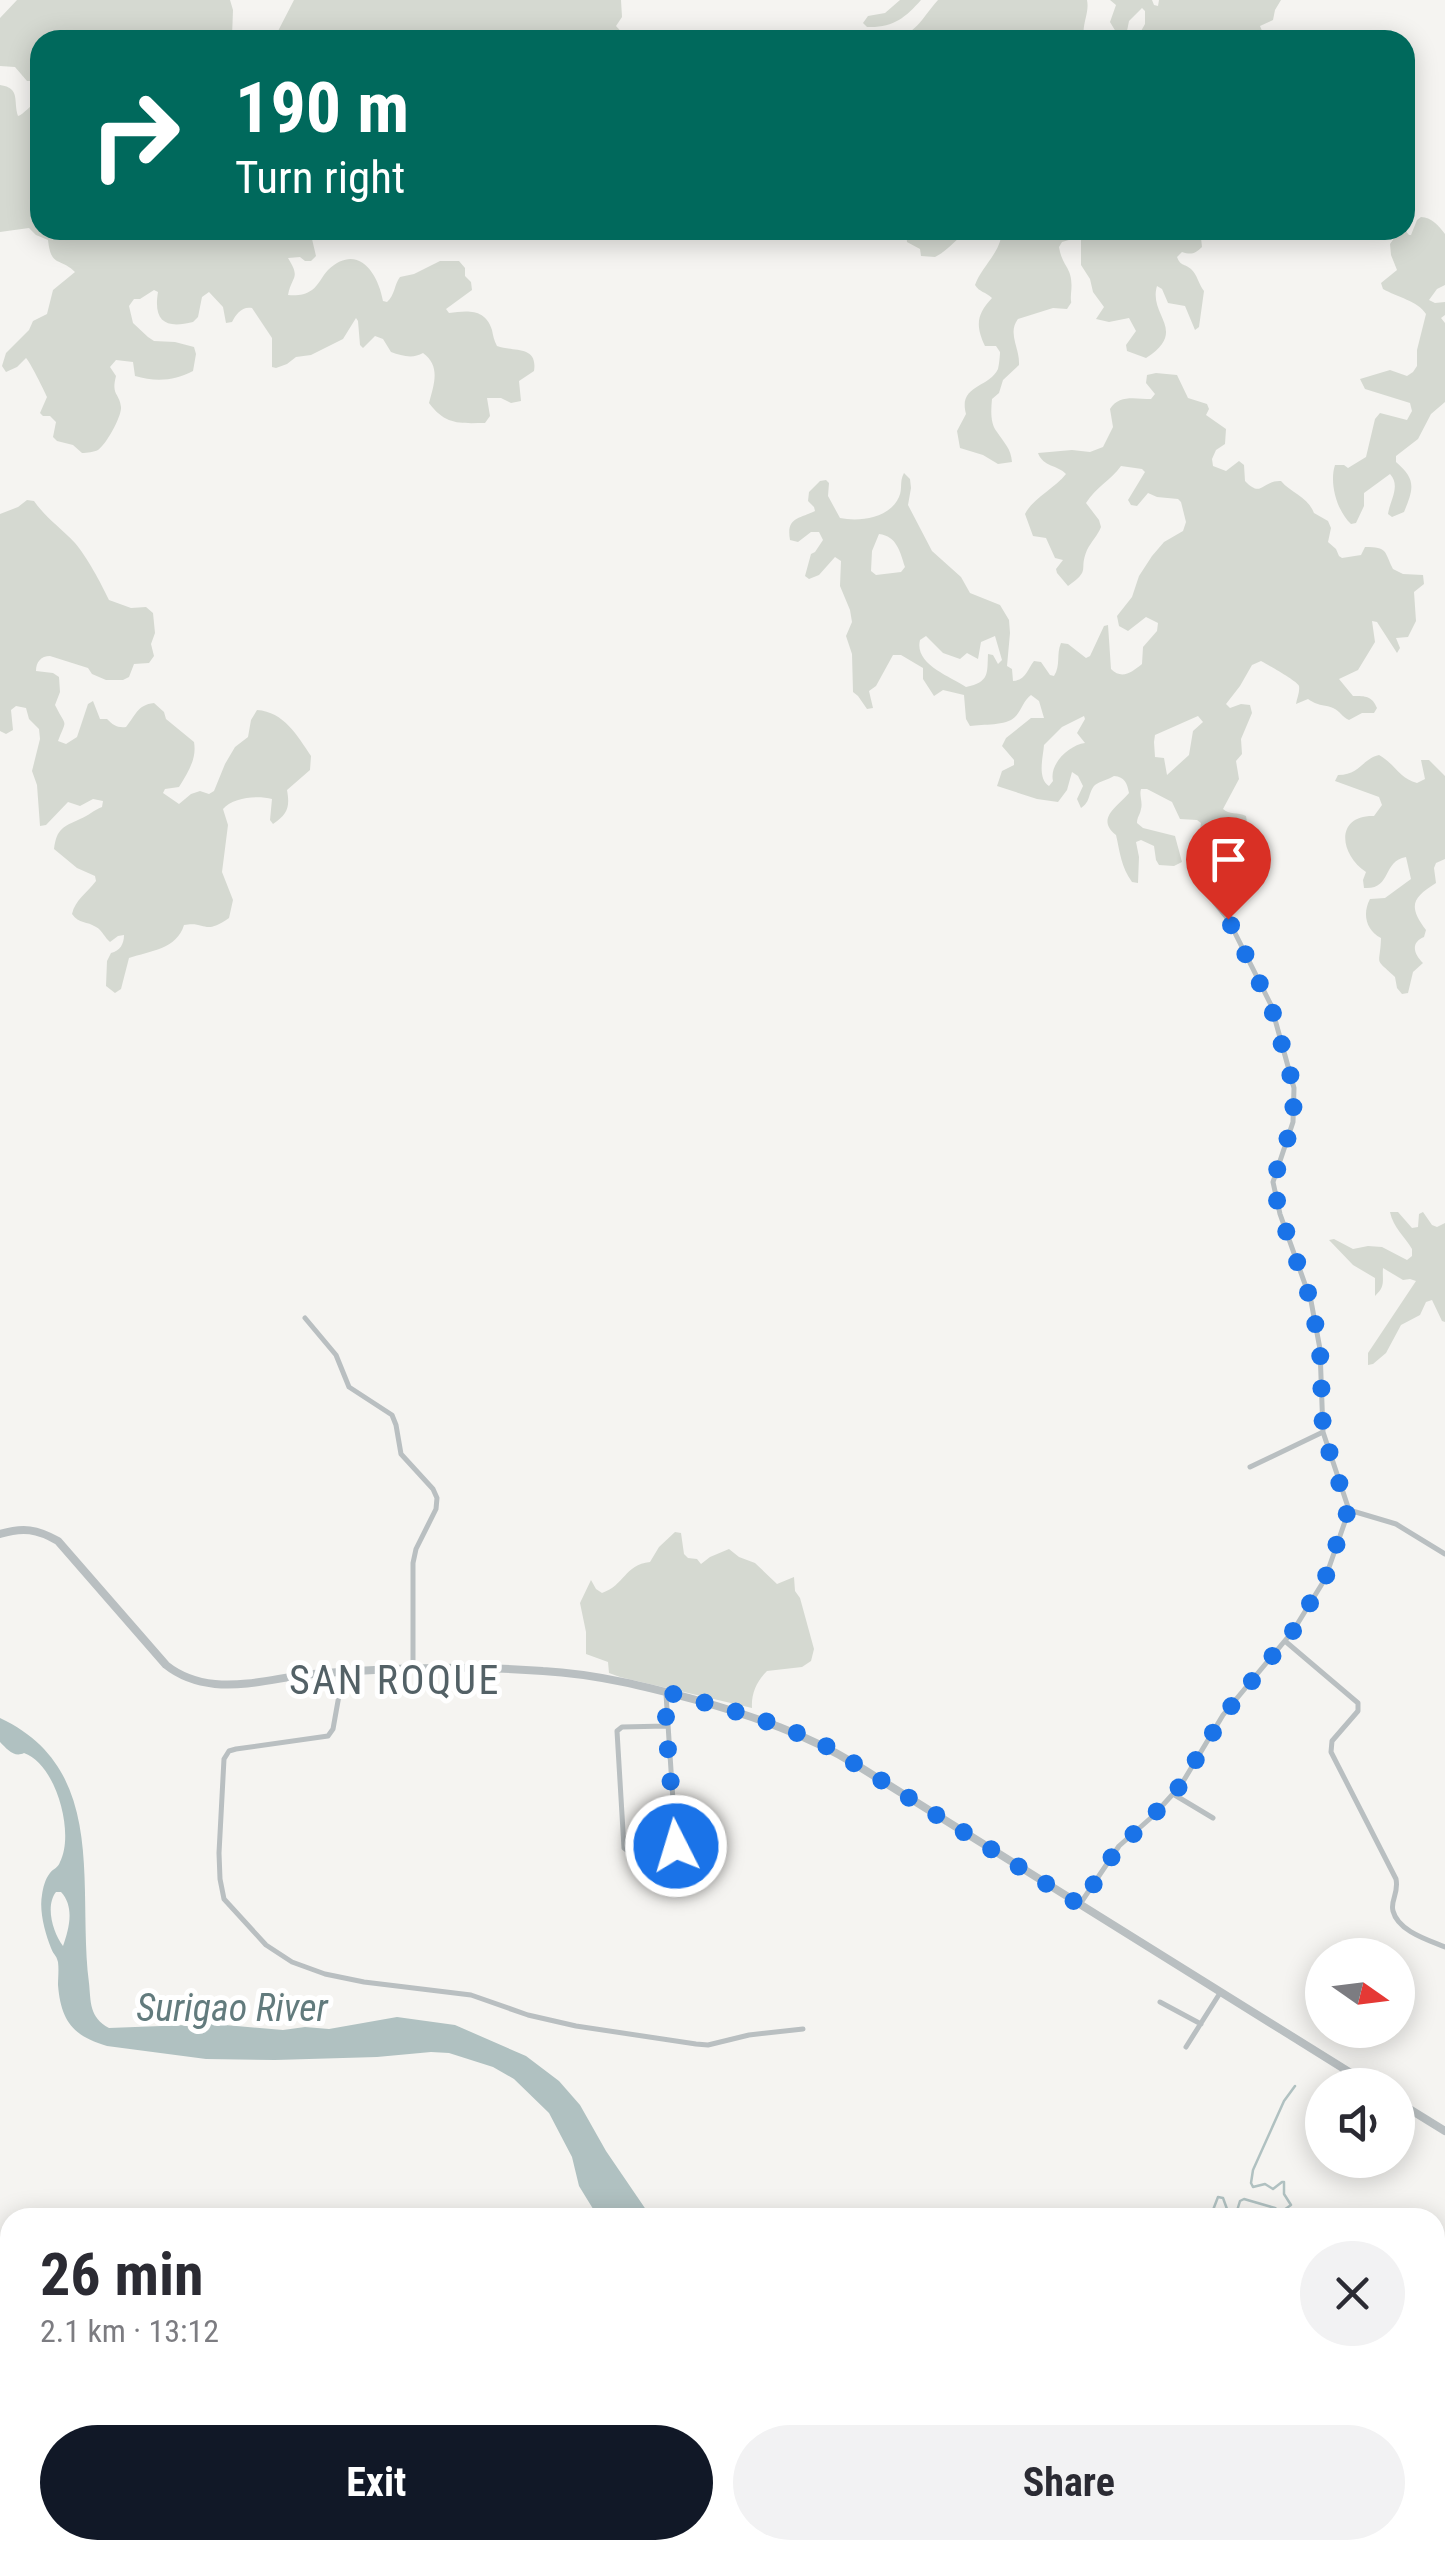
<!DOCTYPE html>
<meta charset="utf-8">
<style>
body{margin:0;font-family:"Roboto Condensed",sans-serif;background:#f2f2f3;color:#2b2b33;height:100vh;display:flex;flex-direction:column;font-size:38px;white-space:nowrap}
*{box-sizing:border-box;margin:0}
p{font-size:32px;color:#7c7c81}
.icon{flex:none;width:55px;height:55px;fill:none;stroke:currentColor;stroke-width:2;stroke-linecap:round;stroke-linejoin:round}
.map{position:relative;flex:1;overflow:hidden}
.drawer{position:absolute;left:0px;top:2208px;width:1445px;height:352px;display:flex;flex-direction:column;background:#fff;border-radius:30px 30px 0 0;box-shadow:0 5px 25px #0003}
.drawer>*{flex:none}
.top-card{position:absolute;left:30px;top:30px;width:1385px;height:210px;border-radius:30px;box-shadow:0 5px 25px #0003;background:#00695c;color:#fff;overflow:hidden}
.needle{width:65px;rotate:104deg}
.controls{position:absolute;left:1305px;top:1938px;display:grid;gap:20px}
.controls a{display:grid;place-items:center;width:110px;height:110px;border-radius:50%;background:#fff;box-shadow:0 5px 25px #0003;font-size:50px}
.pin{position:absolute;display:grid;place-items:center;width:85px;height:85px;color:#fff;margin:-102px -42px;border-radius:50% 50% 50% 0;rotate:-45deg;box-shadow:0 0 10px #0007}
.pin .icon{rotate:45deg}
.me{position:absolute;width:110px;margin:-55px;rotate:355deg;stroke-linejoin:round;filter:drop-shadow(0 0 8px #0008)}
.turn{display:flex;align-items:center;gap:35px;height:210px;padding:0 40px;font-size:45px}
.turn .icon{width:130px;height:130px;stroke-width:2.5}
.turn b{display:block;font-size:70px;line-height:85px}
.round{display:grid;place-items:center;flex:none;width:105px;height:105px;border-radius:52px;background:#f2f2f3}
.summary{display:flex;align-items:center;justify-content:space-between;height:170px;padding:0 40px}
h1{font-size:60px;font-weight:700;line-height:75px}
.button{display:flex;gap:20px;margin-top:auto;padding:20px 40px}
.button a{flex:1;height:115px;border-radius:60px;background:#111827;color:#fff;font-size:40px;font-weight:700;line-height:115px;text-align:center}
.button a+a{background:#f2f2f3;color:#2b2b33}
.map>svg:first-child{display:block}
.green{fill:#d5d9d1;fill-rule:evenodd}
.water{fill:#b0c1c1;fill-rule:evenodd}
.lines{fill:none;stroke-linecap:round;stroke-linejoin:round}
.stream{stroke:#b0c1c1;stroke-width:2.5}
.runway{stroke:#c8cccc;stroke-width:38}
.trunk-casing{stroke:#afb4b6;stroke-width:14}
.minor{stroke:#b9bfc1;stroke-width:5}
.tertiary{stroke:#b9bfc1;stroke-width:8}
.trunk{stroke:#fff;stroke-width:10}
.route{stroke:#1a73e8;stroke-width:18;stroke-dasharray:0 32.4}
.labels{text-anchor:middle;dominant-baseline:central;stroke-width:10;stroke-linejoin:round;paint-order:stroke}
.water-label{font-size:38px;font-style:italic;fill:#627b7d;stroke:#fff}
.quarter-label{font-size:40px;letter-spacing:2.5px;fill:#536166;stroke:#fff}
</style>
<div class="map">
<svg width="1445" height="2559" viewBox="0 0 1445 2559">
<rect width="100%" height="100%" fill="#f5f4f1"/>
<path class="green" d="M 17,0 L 230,0 L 233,10 L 232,37 L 239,40 L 40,40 L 40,81 L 27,81 L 15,67 L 0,66 L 0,18 Z
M 294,0 L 621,0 L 622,17 L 616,26 L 629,40 L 267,40 L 277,33 Z
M 900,0 L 921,0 C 905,18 893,28 867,27 L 863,23 L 868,16 L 885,13 Z
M 938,0 L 1087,0 C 1090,14 1080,26 1085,40 L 878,40 L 883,36 C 916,39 918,22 938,0 Z
M 1110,0 L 1152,0 L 1154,5 L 1158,6 L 1159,0 L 1281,0 L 1275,10 L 1273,20 L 1260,26 L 1266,40 L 1136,40 L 1145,24 L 1145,11 L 1142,8 L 1129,21 L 1127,31 L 1123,34 L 1116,32 L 1110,22 L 1116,5 Z
M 0,85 C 21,88 13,101 18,116 C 23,115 31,104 40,100 L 40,230 L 304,230 L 312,239 L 316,256 L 311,261 L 305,261 L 300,257 L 288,258 C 301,279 292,275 288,295 C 296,296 305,295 312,290 C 319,285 322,276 328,270 C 358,242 378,273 383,301 L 387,302 C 395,295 394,285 400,277 L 414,274 L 440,261 L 459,261 L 465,268 L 465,276 L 471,282 L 472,290 L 446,309 L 449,313 C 467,311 485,308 492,330 C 493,335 494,341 497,346 C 514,352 538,345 534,371 L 519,381 L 521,401 L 511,403 L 501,398 L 487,398 L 490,416 L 485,423 C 461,423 446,426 429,403 C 434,384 441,366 423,353 C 413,359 402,356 391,352 L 383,339 L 375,336 L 363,348 L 360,345 L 358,321 L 356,318 L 343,339 L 311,355 L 296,357 L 287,364 L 276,368 L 272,367 L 272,338 L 252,308 C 242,306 236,314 232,322 L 226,323 L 223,307 L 209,292 L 202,297 L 198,317 L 193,322 C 166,329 153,322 158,292 L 154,290 L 140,299 L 134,299 L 129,306 L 133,323 L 148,337 L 154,341 L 175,342 L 194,347 L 196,354 L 193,371 C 175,381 155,382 135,376 L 133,362 L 116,360 L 110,367 L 116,376 C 111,396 119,392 121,407 C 122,416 106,445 98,450 C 94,452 87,453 82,453 L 73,445 L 57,441 L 53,437 L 56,422 L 50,416 L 43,416 L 40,413 L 47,397 C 44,390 30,362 26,358 L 17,367 L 6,372 L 2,366 L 6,353 L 29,330 L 33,321 L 47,314 L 53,290 L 75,272 C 60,257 51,268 48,240 L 36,235 L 29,228 L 0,232 Z
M 1421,217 C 1431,217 1439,226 1445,234 L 1445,285 L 1437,289 L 1429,300 L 1435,303 L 1445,302 L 1445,315 L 1441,318 L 1445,323 L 1445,402 L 1431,414 L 1418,439 L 1396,456 L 1396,462 C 1416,479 1414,488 1404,512 L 1392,517 L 1388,514 C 1390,500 1401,486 1390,474 L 1364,493 L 1364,506 L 1356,523 L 1351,524 C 1337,511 1329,483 1335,465 L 1344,465 L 1348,468 L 1366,457 L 1375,419 L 1380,413 L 1407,420 L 1412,411 L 1410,403 L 1365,389 L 1360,379 L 1390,370 L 1407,376 L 1413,372 L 1417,366 L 1417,350 L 1426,314 C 1418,301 1397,297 1383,289 L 1381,283 L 1397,270 L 1391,255 L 1390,244 L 1399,231 L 1405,230 L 1409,235 L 1411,235 L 1417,220 Z
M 906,230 L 970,230 C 956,238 949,250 935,257 L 921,256 L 920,249 L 907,242 Z
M 1001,230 L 1193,230 L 1201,238 L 1202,247 C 1195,254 1191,255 1182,252 L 1177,257 C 1181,267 1184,263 1191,269 C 1197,274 1199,285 1204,291 L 1199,327 L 1195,330 L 1185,306 L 1168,303 L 1162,289 L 1157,286 C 1148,316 1189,330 1146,358 L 1127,351 L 1126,345 L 1136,331 L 1129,318 L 1109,322 L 1096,319 L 1104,307 L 1093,292 L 1090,279 L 1081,265 L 1081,239 L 1079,237 L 1062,242 L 1059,247 C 1063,270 1074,266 1071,294 C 1070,307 1074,298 1067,309 L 1053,308 L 1018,319 C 1007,333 1020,348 1019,365 L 1003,380 L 999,393 L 992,399 C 991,410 990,423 997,432 C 1004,443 1011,448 1012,462 L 998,464 L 983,455 L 960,448 L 957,431 L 966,414 C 958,385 989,388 998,369 C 999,365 1000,356 1000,352 L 996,346 L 985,346 C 975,325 977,314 992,298 C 986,292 979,292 975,285 C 981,267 1004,249 1001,230 Z
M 1156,373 L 1177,375 L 1188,398 L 1207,404 L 1209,409 L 1206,415 L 1226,429 L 1225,444 L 1216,450 L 1212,459 L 1213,466 L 1226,471 L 1239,461 L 1244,465 L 1245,481 C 1262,499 1262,480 1281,481 C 1291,493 1308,497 1314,513 L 1328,521 L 1331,528 L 1328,542 L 1336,549 L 1339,556 L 1342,558 L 1361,555 L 1365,547 C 1388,547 1384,551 1393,569 L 1403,574 L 1423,575 L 1424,584 L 1414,592 L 1416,621 L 1408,637 L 1396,638 L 1400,648 L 1397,653 L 1377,622 L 1372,621 L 1375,642 L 1358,670 L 1339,679 L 1353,696 C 1366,696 1372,696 1377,708 L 1374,713 L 1362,713 L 1349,720 C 1342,717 1340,711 1333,708 C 1323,704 1320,707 1308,699 L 1296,704 C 1297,698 1300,692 1299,686 C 1297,681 1268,665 1261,661 L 1252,665 L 1240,686 L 1226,704 L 1230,708 L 1241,704 L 1250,705 L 1252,713 L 1241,739 L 1242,754 L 1236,761 L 1239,779 L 1223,809 C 1229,815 1238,812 1246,816 L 1247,822 C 1232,830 1216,845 1199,837 L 1201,823 L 1197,820 L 1180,819 L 1172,802 L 1147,789 L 1141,789 C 1139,796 1143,802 1141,809 C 1140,815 1137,817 1137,823 L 1143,828 L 1175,836 L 1182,862 L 1174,866 L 1159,865 L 1156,860 L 1154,846 L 1141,840 L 1136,842 L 1139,857 L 1138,883 L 1132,882 C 1121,867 1120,852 1116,835 C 1095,819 1118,806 1129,793 C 1127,783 1125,777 1114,776 C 1108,780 1100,781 1095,785 C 1088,792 1091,802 1081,808 L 1077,799 L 1083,786 L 1078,776 L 1072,772 L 1067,790 L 1058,802 L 1037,799 L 997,786 L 1002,771 L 1014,765 L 1014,760 L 1002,746 L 1006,738 L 1031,718 L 1044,718 L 1039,701 L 1031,695 C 1023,701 1022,710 1015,717 C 1006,726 983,724 970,726 L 966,719 L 964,695 L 943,690 L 934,696 L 923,679 L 923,668 L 901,655 L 893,655 L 876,686 L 869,691 L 873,708 L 867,709 L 858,696 L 853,692 L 852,654 L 846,636 L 852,622 L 850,610 L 840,586 L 841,561 L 835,557 L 819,575 L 809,579 L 805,576 L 811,554 L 815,552 L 823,540 L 819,532 L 811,532 L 798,542 L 790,540 C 786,517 799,519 815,511 L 814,507 L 808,501 L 809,492 L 820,481 L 826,480 L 829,483 L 828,496 L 840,518 C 860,522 890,518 899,497 C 903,488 899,482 904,473 L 910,479 L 911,488 L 908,505 L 932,551 L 961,577 L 970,593 L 1000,605 L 1009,620 L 1010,633 L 1007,666 L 1012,669 L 1013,681 C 1026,680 1027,670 1034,661 L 1041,662 L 1050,675 L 1054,676 C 1061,665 1056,654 1061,643 L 1068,644 L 1086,658 L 1090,656 L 1104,626 L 1108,625 L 1111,669 C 1122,680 1132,672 1142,664 L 1143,647 L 1157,631 L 1158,623 L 1146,617 L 1128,631 L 1119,626 L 1117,616 L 1132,597 L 1139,576 L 1152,556 L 1164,542 L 1183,531 L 1186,522 L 1181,502 L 1178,499 L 1157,497 L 1148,493 L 1137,506 L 1131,505 L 1128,500 L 1145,472 L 1142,469 L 1121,466 C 1111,480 1096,487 1086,503 L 1099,520 L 1101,527 C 1098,535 1091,542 1087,550 C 1078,571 1092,569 1068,586 L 1057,573 L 1056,569 L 1063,560 L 1055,558 L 1046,538 L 1033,536 L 1025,514 C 1032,499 1055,488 1066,474 C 1058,465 1043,467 1038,453 L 1072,450 L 1090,452 L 1103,447 L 1113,427 L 1110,409 C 1119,394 1136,399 1151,399 L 1155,394 L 1146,383 L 1147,375 ZM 879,534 C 897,536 900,552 905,567 L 901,572 L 876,575 L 871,571 L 872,551 ZM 926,636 L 943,653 L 960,659 L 967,653 L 978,659 L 981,642 L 995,636 L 1002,660 L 998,664 L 993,655 L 988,654 C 987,673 990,682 966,687 C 949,676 914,664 920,640 ZM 1084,716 L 1085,719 L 1077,733 L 1085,743 C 1069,745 1049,764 1053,781 L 1049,786 C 1037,778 1043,758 1044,745 L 1062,727 ZM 1198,716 L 1203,722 L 1193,731 L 1189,755 L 1167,775 L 1164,758 L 1155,757 L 1154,742 L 1155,735 Z
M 27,500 L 34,501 C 46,518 61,528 75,543 C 87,557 101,583 109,600 L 131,608 L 146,607 L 153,613 L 155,633 L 151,644 L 154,656 L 149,663 L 134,664 L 129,677 L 123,680 L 106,680 L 92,674 L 88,668 L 50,656 C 41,656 36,662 36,671 L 53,673 L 59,677 L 60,692 L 55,705 C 67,729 67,717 58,741 L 66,744 L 77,737 L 88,704 L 93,701 L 100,719 L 107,719 C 113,725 117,728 126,727 C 136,715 137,705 154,703 L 164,712 L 166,719 L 194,742 C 197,759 188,772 179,787 L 165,789 L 163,793 L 179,804 L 191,794 L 200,791 L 209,794 L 214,791 L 225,764 L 235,747 L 248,737 L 251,720 L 257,710 C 284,712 297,735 311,756 L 310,770 L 287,790 C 290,807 288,814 273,824 L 270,820 L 272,799 C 258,795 233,797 223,809 L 228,825 L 222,872 L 233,900 L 229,918 C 203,936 207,921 184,925 C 177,949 150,951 129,958 L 121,989 L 115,993 L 106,986 L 107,961 L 111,953 C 120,951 124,944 124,935 L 118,936 L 110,942 C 105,938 102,930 96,927 C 87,921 79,924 72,914 C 75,900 87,893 96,881 L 95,876 L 77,868 L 54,849 C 57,828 63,827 80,819 C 88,816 94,810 102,807 L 103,801 L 93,799 L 80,806 L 68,802 L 46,825 L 40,826 L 37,785 L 32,771 L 40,739 L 39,729 L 29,719 L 26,708 L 16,706 L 11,710 L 13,730 L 6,734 L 0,731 L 0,514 L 18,507 Z
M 1379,755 C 1394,763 1400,779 1417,783 L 1425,779 L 1421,760 L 1429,760 L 1445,776 L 1445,859 L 1436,863 L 1434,868 L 1436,883 C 1412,898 1408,906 1426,930 L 1424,937 C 1410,943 1414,954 1423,963 L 1413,972 L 1408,993 L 1402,994 L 1397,988 L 1395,977 C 1373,956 1380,968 1381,938 C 1366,930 1362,914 1370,899 L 1385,898 L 1411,879 L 1406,857 C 1382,861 1392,890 1364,888 L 1363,880 L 1366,872 C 1339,854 1335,815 1374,816 L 1382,805 L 1379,797 L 1335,781 L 1338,775 C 1360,775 1362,759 1379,755 Z
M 1390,1212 L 1398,1212 L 1412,1228 L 1418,1227 L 1419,1214 L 1423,1212 L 1432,1225 L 1437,1227 L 1445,1223 L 1445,1322 L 1442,1321 L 1432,1300 L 1426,1302 L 1420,1315 L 1401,1325 L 1386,1353 L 1373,1364 L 1368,1365 L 1368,1353 L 1416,1281 L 1410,1279 L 1403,1280 L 1383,1268 C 1382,1281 1386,1286 1375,1296 L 1375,1278 L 1353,1265 L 1329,1240 L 1334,1239 L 1353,1249 L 1368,1246 L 1382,1247 L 1407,1260 L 1412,1256 L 1412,1249 C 1405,1237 1393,1227 1390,1212 Z
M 675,1532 L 681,1533 L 684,1554 L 688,1558 L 697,1559 L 701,1564 L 710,1557 L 729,1549 L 739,1557 L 755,1563 L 777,1584 L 794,1577 L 795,1591 L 800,1598 L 814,1649 L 811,1661 L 802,1667 L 767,1671 C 757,1681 751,1693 752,1708 L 620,1677 L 609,1673 L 608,1662 L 586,1654 L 586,1632 L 580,1603 L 591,1580 L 596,1589 L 602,1593 C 625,1585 624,1565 650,1562 L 659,1547 Z
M 1092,2550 L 1220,2550 L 1261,2559 L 1135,2559 Z"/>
<path class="water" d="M 0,1718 C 109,1769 77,1886 89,1983 C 91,2002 89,2017 109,2028 L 214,2024 L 283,2030 L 305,2027 L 329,2029 L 397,2017 L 455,2025 L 526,2056 L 559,2081 L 580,2105 L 606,2151 L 651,2217 L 598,2217 L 579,2186 L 572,2157 L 549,2113 L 514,2079 L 493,2067 L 449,2053 L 431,2052 L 377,2057 L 275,2060 L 206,2059 L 107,2046 C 73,2036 61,2021 58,1985 C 58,1978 59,1970 58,1962 C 56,1954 54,1956 51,1948 C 45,1933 39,1911 42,1895 C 43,1888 45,1879 50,1873 C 54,1868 58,1868 60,1862 C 75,1833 56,1764 24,1753 C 14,1758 7,1749 0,1742 ZM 56,1892 L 61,1892 C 75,1907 69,1929 63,1946 C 53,1933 45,1906 56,1892 Z"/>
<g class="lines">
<path class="stream" d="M 1199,2218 L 1199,2214 L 1213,2210 L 1218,2197 L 1223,2198 L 1227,2209 L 1234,2215 L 1236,2214 L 1240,2201 L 1244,2199 L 1275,2208 L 1281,2212 L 1291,2205 L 1284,2194 L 1284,2182 L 1282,2182 L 1273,2189 L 1265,2184 L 1253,2187 L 1251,2183 L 1253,2170 L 1284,2101 L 1295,2086"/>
<path class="runway" d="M 0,2270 L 10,2272
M 1283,2550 L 1315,2557"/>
<defs>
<path id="trunk" d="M 0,2363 L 10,2366
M 573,2550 L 600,2559"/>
</defs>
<use href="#trunk" class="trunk-casing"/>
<path class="minor" d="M 305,1318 L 336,1355 L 349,1387 L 392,1415 L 396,1425 L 401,1454 L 433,1489 L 437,1498 L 436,1509 L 416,1549 L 413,1563 L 413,1670
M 1250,1467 L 1323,1432
M 1349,1510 L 1396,1524 L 1445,1554
M 1285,1641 L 1358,1703 L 1358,1711 L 1332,1741 L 1331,1752 L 1396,1879 C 1399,1894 1390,1900 1393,1911 C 1398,1931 1428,1940 1445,1947
M 343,1673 L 333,1729 L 328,1736 L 236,1749 L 229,1751 L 224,1759 L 219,1853 L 220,1879 L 224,1899 L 266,1945 L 292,1962 L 325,1974 L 364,1982 L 471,1995 L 528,2015 L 576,2026 L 696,2044 L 708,2045 L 749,2035 L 803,2029
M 666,1694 L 676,1846 L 674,1850 L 628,1851 L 624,1848 L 617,1731 L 622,1727 L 666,1726
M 1173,1794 L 1213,1818
M 1080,1904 L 1119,1846 L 1153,1816 L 1181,1785 L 1223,1715 L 1293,1631 L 1325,1579 L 1349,1510 L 1323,1432 L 1320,1349 L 1311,1301 L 1280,1214 L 1273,1182 L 1293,1122 L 1294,1088 L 1271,1005 L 1228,919 L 1215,903
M 1160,2002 L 1201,2024
M 1186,2047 L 1220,1993
M 207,2559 L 209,2550
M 246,2559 L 248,2550"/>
<path class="tertiary" d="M 0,1534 C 23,1527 37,1529 58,1541 L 166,1665 C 181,1677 196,1682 215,1684 C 249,1687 280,1677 313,1674 C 389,1668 467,1665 543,1671 C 597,1674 648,1687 700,1701 C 755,1717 806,1734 855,1764 L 1370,2085
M 1398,2102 L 1445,2131"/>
<use href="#trunk" class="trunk"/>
</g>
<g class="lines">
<path class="route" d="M 676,1846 L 666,1726 L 666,1692 C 721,1707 776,1721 828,1747 L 1080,1905 L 1119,1846 L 1142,1827 L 1177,1790 L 1224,1715 L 1293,1631 L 1325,1579 L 1348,1510 L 1323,1432 L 1320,1349 L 1311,1301 L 1280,1214 L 1273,1182 L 1293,1122 L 1294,1088 L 1271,1006 L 1228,919"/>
</g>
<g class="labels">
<g class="water-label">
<text x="232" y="2008">Surigao River</text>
</g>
<g class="quarter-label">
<text x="395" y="1680">SAN ROQUE</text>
</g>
</g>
</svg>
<div class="controls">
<a><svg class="needle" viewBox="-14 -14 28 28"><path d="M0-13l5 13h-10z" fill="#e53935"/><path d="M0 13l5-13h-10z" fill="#7c7c81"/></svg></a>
<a><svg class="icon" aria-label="sound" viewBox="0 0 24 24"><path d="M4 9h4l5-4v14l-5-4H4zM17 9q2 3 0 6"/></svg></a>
</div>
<div class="pin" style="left:1228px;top:919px;background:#d93025"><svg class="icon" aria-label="arrive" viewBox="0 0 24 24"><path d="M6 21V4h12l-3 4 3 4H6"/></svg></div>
<svg class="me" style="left:676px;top:1846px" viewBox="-20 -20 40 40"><circle r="17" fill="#1a73e8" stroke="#fff" stroke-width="3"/><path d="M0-11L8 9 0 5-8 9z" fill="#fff"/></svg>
<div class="top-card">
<div class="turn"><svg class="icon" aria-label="right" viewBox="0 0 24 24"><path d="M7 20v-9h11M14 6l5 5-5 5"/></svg><div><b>190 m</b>Turn right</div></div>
</div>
<section class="drawer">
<div class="summary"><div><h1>26 min</h1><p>2.1 km · 13:12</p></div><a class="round"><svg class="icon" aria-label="close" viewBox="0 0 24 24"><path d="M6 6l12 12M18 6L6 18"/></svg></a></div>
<div class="button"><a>Exit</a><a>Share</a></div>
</section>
</div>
